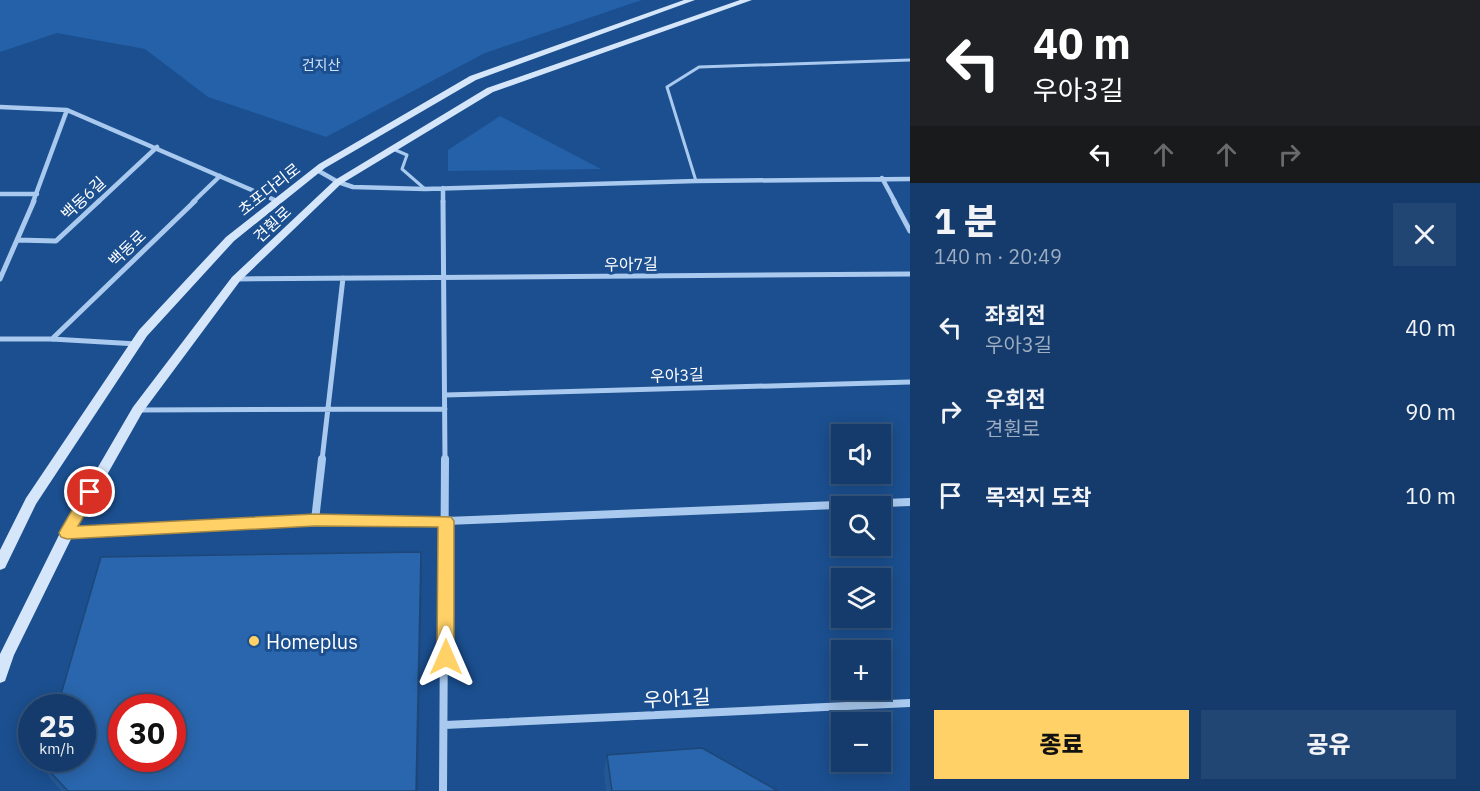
<!DOCTYPE html>
<html lang="ko">
<meta charset="utf-8">
<style>
body{margin:0;font-family:"IBM Plex Sans","Noto Sans KR",sans-serif;background:#214673;color:#f1f3f6;height:100vh;display:flex;flex-direction:column;font-size:22px;white-space:nowrap}
*{box-sizing:border-box;margin:0}
p{font-size:20px;color:#9dadc1}
.icon{flex:none;width:33px;height:33px;fill:none;stroke:currentColor;stroke-width:2;stroke-linecap:round;stroke-linejoin:round}
.map{position:relative;flex:1;overflow:hidden}
.sheet{display:flex;flex-direction:column;background:#143b6b;width:570px}
.sheet>*{flex:none}
.hud{background:#202124;color:#fff;overflow:hidden}
.buttons{position:absolute;left:831px;top:424px;display:grid;gap:12px}
.buttons a{display:grid;place-items:center;width:60px;height:60px;border-radius:0px;background:#143b6b;box-shadow:0 3px 15px #0003,0 0 0 2px #33557e;font-size:30px}
.speed{position:absolute;left:18px;top:694px;display:flex;gap:12px;font-size:30px;font-weight:700;text-align:center}
.speed>*{display:grid;place-content:center;width:78px;height:78px;border-radius:50%;background:#143b6b;box-shadow:0 3px 15px #0003,0 0 0 2px #33557e;line-height:1}
.speed small{font-size:15px;font-weight:400}
.speed .limit{border:9px solid #d22;background:#fff;color:#111}
.pin{position:absolute;display:grid;place-items:center;width:51px;height:51px;color:#fff;margin:-26px;border:3px solid #fff;border-radius:50%;box-shadow:0 2px 6px #0007}
.me{position:absolute;width:66px;margin:-33px;rotate:0deg;stroke-linejoin:round;filter:drop-shadow(0 0 4px #0008)}
.turn{display:flex;align-items:center;gap:21px;height:126px;padding:0 24px;font-size:27px}
.turn .icon{width:78px;height:78px;stroke-width:2.5}
.turn b{display:block;font-size:42px;line-height:51px}
.lanes{display:flex;align-items:center;height:57px;padding:0 24px;background:#0003;justify-content:center;gap:30px;direction:ltr}
.lanes .off{opacity:.35}
.round{display:grid;place-items:center;flex:none;width:63px;height:63px;border-radius:0px;background:#214673}
.summary{display:flex;align-items:center;justify-content:space-between;height:102px;padding:0 24px}
h1{font-size:36px;font-weight:800;line-height:45px}
.primary-button{display:flex;gap:12px;margin-top:auto;padding:12px 24px}
.primary-button a{flex:1;height:69px;border-radius:0px;background:#ffd166;color:#111;font-size:24px;font-weight:800;line-height:69px;text-align:center}
.primary-button a+a{background:#214673;color:#f1f3f6}
ul{padding:0;list-style:none}
li{display:flex;align-items:center;gap:18px;height:84px;padding:0 24px}
li div{flex:1}
li b{display:block;font-size:22px}
li em{font-style:normal}
main{display:flex;flex:1;min-height:0}
.map>svg:first-child{display:block}
.green{fill:#2461a8}
.lines{fill:none;stroke-linecap:round;stroke-linejoin:round}
.lane{stroke:#a9c9ee;stroke-width:3}
.street-far2{stroke:#a9c9ee;stroke-width:4.5}
.street-far1{stroke:#a9c9ee;stroke-width:5}
.street{stroke:#a9c9ee;stroke-width:8}
.secondary{fill:#d6e6fa;fill-rule:evenodd}
.wall{fill:#245895}
.shaded-wall{fill:#1d4779}
.building{fill:#2a66ad;stroke:#1d4779;stroke-width:1.5;fill-rule:evenodd}
.route{fill:#ffd166;stroke:#a68842;stroke-width:1.5}
.poi-dot{fill:#ffd166;stroke:#1b4f8f;stroke-width:2}
.labels{text-anchor:middle;dominant-baseline:central;stroke-width:6;stroke-linejoin:round;paint-order:stroke}
.far-park-label{font-size:14px;fill:#cfe3fa;stroke:#1b4f8f}
.street-label{font-size:16px;fill:#fff;stroke:#1b4f8f}
.near-poi-label{font-size:20px;fill:#fff;stroke:#1b4f8f;text-anchor:start}
.near-street-label{font-size:20px;fill:#fff;stroke:#1b4f8f}
</style>
<main>
<div class="map">
<svg width="910" height="791" viewBox="0 0 910 791">
<rect width="100%" height="100%" fill="#1b4f8f"/>
<path class="green" d="M 0,0 L 642,0 L 485,53 L 326,137 L 208,97 L 145,49 L 57,33 L 0,52 Z
M 500,116 L 601,169 L 448,171 L 448,150 Z"/>
<g class="lines">
<path class="lane" d="M 393,149 L 407,155 L 402,169 L 425,189
M 696,181 L 667,87 L 699,67 L 910,60"/>
<path class="street-far2" d="M 0,107 L 67,110 L 277,201
M 317,170 L 338,182 L 353,187 L 425,189 L 696,181 L 910,179
M 882,178 L 895,202
M 443,188 L 443,202
M 0,194 L 37,194
M 33,202 L 67,110
M 98,202 L 157,147
M 193,202 L 220,176"/>
<path class="street-far1" d="M 443,201 L 445,460
M 894,201 L 910,231
M 17,240 L 56,241 L 99,201
M 0,279 L 34,201
M 236,279 L 910,274
M 0,339 L 52,339 L 137,344
M 52,339 L 195,201
M 445,395 L 910,382
M 138,410 L 445,409
M 322,460 L 343,278"/>
<path class="street" d="M 315,520 L 322,459
M 67,533 L 315,520 L 446,521 L 910,502
M 445,725 L 910,703
M 443,791 L 445,459"/>
<path class="secondary" d="M 684,0 L 695,0 L 476,80 L 325,168 L 234,241 L 147,336 L 36,504 L 5,568 L 0,570 L 0,550 L 26,498 L 139,330 L 226,237 L 319,164 L 470,76 Z
M 740,0 L 752,0 L 493,92 L 341,184 L 240,281 L 142,413 L 73,535 L 14,655 L 5,681 L 0,683 L 0,654 L 62,529 L 133,407 L 232,277 L 335,180 L 487,88 Z"/>
</g>
<path class="wall" d="M 422,570 L 418,791 L 61,791 L 50,778 L 41,762 Z
M 607,755 L 778,791 L 606,791 L 604,771 Z"/>
<path class="shaded-wall" d="M 421,552 L 422,570 L 418,791 L 416,791 Z"/>
<path class="building" d="M 421,552 L 416,791 L 68,791 L 41,762 L 42,759 L 82,759 L 82,708 L 57,708 L 101,557 ZM 122,708 L 172,708 L 172,759 L 122,759 Z
M 702,748 L 778,791 L 612,791 L 607,755 Z"/>
<path class="route" d="M 90,486 L 96,488 L 98,492 L 78,526 L 315,514 L 451,517 L 454,521 L 454,657 L 451,662 L 446,665 L 440,662 L 437,657 L 438,527 L 315,526 L 67,539 L 61,537 L 59,533 L 61,529 L 85,488 Z"/>
<circle class="poi-dot" cx="254" cy="641" r="6"/>
<g class="labels">
<g class="far-park-label">
<text x="321" y="65">건지산</text>
</g>
<g class="street-label">
<text transform="translate(269 189) rotate(-38)">초포다리로</text>
<text transform="translate(83 198) rotate(-43)">백동6길</text>
<text transform="translate(272 224) rotate(-43)">견훤로</text>
<text transform="translate(127 248) rotate(-44)">백동로</text>
<text transform="translate(631 264) rotate(-1)">우아7길</text>
<text transform="translate(677 375) rotate(-2)">우아3길</text>
</g>
<g class="near-poi-label">
<text x="266" y="641">Homeplus</text>
</g>
<g class="near-street-label">
<text transform="translate(677 698) rotate(-3)">우아1길</text>
</g>
</g>
</svg>
<div class="buttons">
<a><svg class="icon" aria-label="sound" viewBox="0 0 24 24"><path d="M4 9h4l5-4v14l-5-4H4zM17 9q2 3 0 6"/></svg></a>
<a><svg class="icon" aria-label="search" viewBox="0 0 24 24"><circle cx="10" cy="10" r="6"/><path d="M15 15l6 6"/></svg></a>
<a><svg class="icon" aria-label="layers" viewBox="0 0 24 24"><path d="M12 4l9 5-9 5-9-5zM3 14l9 5 9-5"/></svg></a>
<a>+</a>
<a>−</a>
</div>
<div class="speed"><div>25<small>km/h</small></div><div class="limit">30</div></div>
<div class="pin" style="left:90px;top:492px;background:#d93025"><svg class="icon" aria-label="arrive" viewBox="0 0 24 24"><path d="M6 21V4h12l-3 4 3 4H6"/></svg></div>
<svg class="me" style="left:446px;top:657px" viewBox="-20 -20 40 40"><path d="M0-17L14 15 0 8-14 15z" fill="#ffd166" stroke="#fff" stroke-width="4"/></svg>
</div>
<section class="sheet">
<div class="hud">
<div class="turn"><svg class="icon" aria-label="left" viewBox="0 0 24 24"><path d="M17 20v-9H6M10 6l-5 5 5 5"/></svg><div><b>40 m</b>우아3길</div></div>
<div class="lanes"><svg class="icon" aria-label="left" viewBox="0 0 24 24"><path d="M17 20v-9H6M10 6l-5 5 5 5"/></svg><svg class="icon off" aria-label="ahead" viewBox="0 0 24 24"><path d="M12 20V5M6 11l6-6 6 6"/></svg><svg class="icon off" aria-label="ahead" viewBox="0 0 24 24"><path d="M12 20V5M6 11l6-6 6 6"/></svg><svg class="icon off" aria-label="right" viewBox="0 0 24 24"><path d="M7 20v-9h11M14 6l5 5-5 5"/></svg></div>
</div>
<div class="summary"><div><h1>1 분</h1><p>140 m · 20:49</p></div><a class="round"><svg class="icon" aria-label="close" viewBox="0 0 24 24"><path d="M6 6l12 12M18 6L6 18"/></svg></a></div>
<ul>
<li><svg class="icon" aria-label="left" viewBox="0 0 24 24"><path d="M17 20v-9H6M10 6l-5 5 5 5"/></svg><div><b>좌회전</b><p>우아3길</p></div><em>40 m</em></li>
<li><svg class="icon" aria-label="right" viewBox="0 0 24 24"><path d="M7 20v-9h11M14 6l5 5-5 5"/></svg><div><b>우회전</b><p>견훤로</p></div><em>90 m</em></li>
<li><svg class="icon" aria-label="arrive" viewBox="0 0 24 24"><path d="M6 21V4h12l-3 4 3 4H6"/></svg><div><b>목적지 도착</b></div><em>10 m</em></li>
</ul>
<div class="primary-button"><a>종료</a><a>공유</a></div>
</section>
</main>
